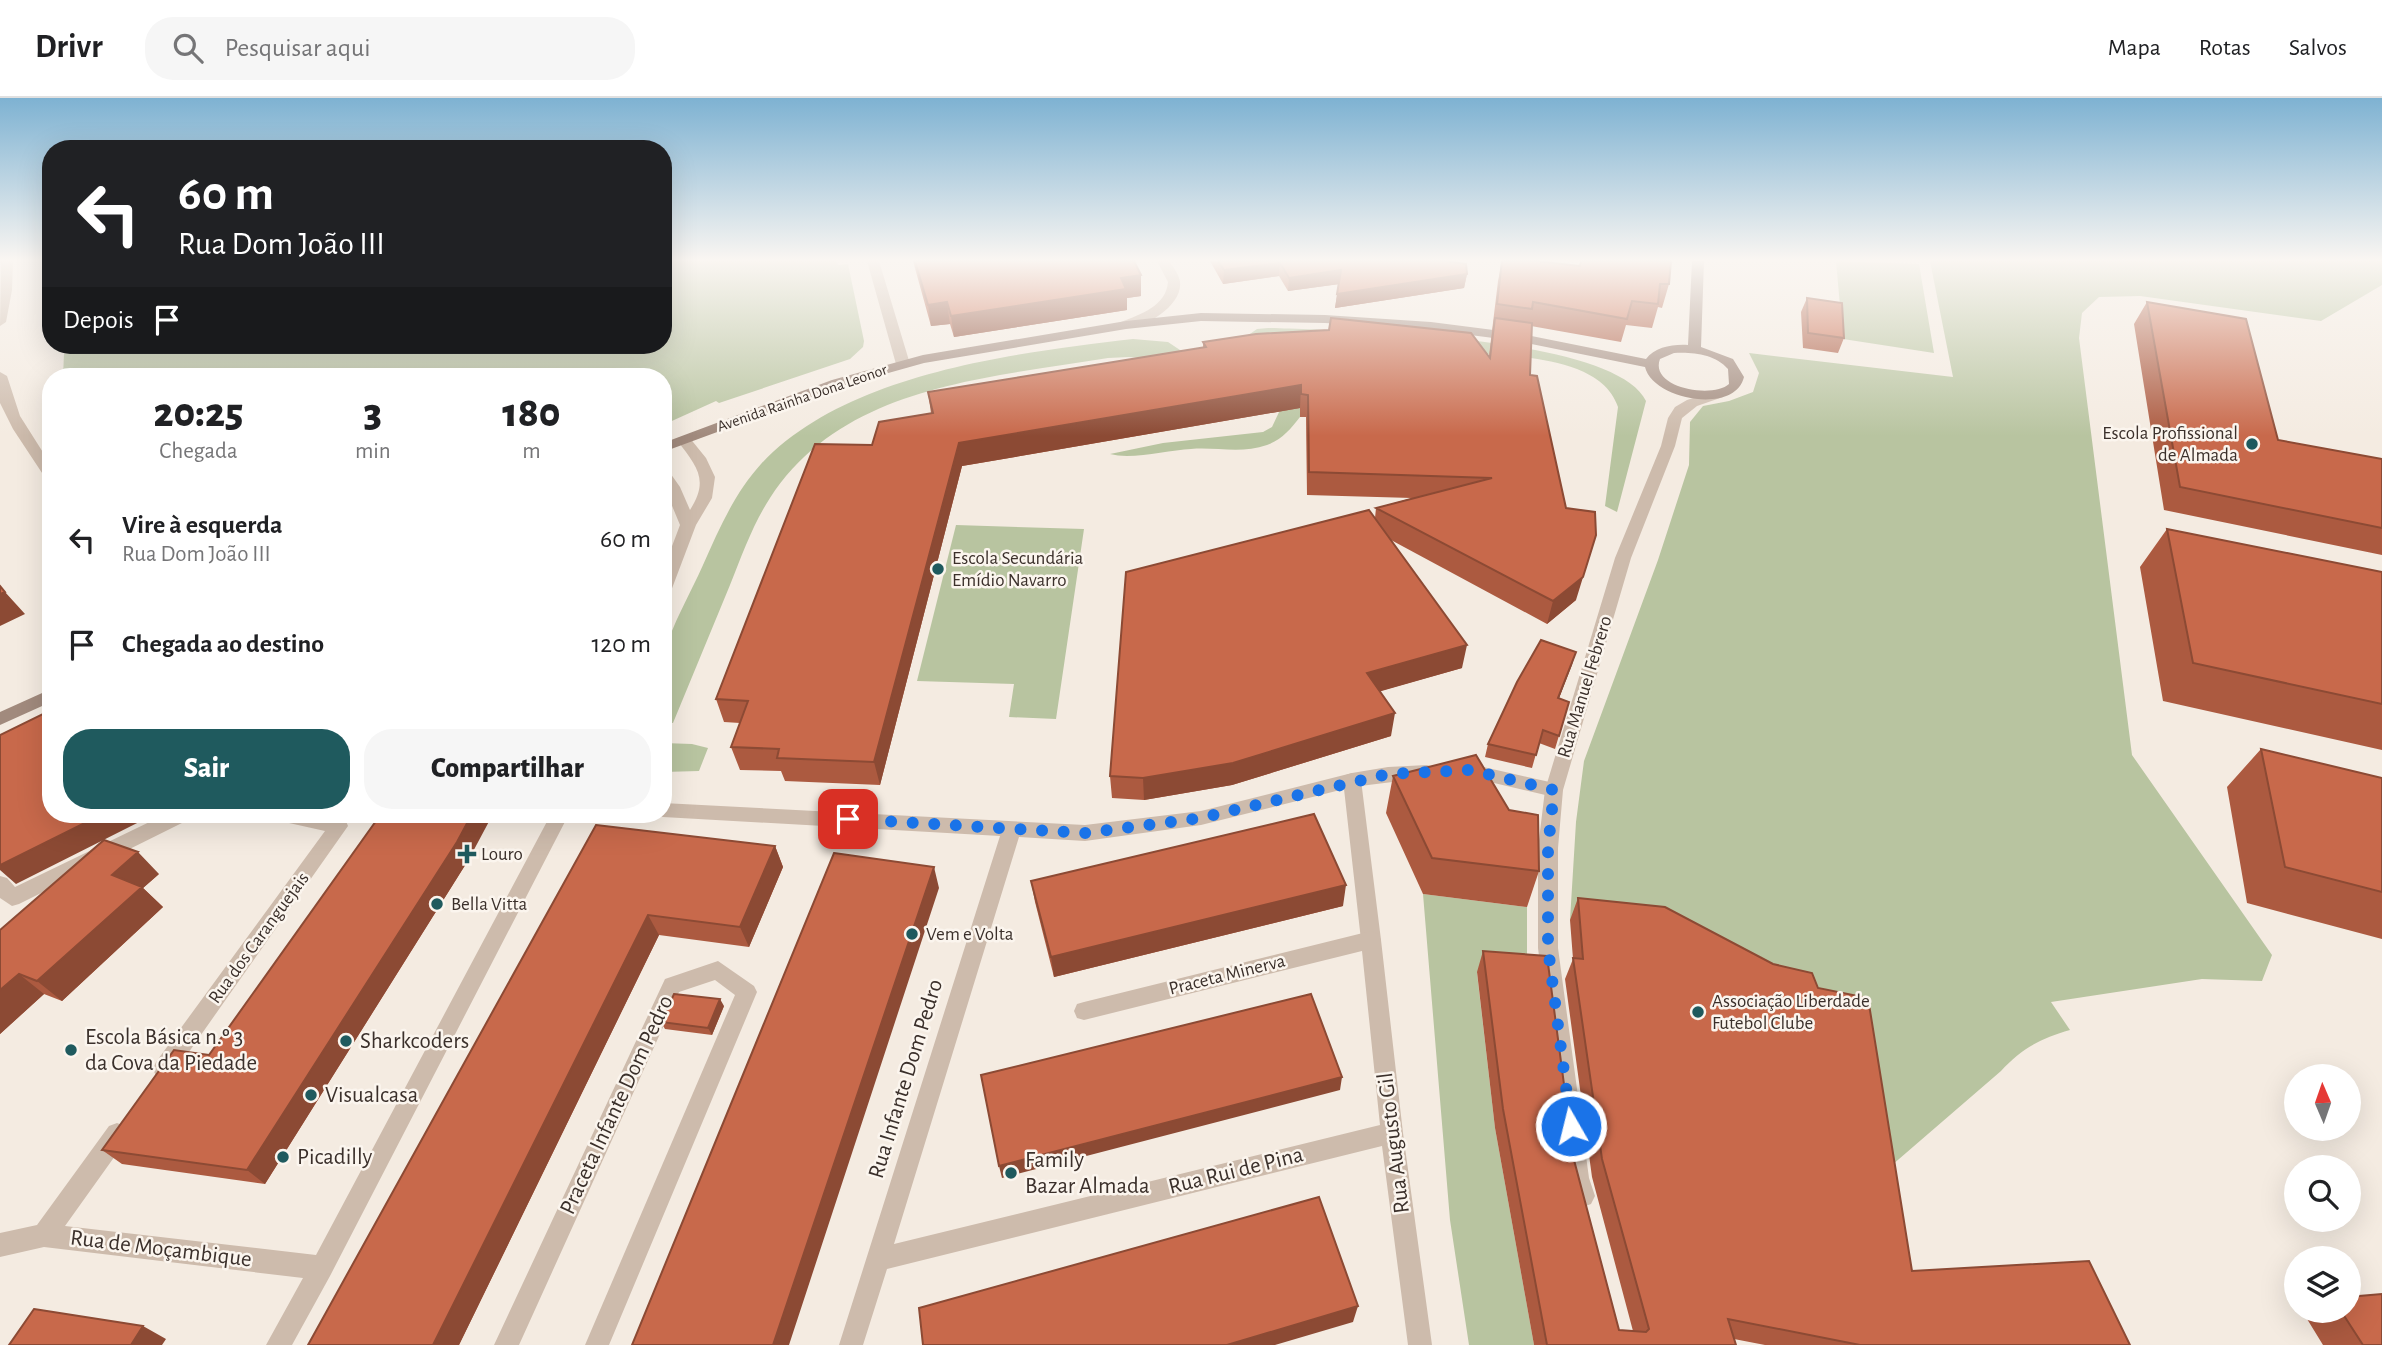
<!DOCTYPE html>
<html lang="pt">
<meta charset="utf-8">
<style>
body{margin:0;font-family:"Alegreya Sans",sans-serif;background:#f6f6f6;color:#202124;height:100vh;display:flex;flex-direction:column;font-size:26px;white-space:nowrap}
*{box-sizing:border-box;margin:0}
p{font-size:23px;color:#757577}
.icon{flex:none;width:38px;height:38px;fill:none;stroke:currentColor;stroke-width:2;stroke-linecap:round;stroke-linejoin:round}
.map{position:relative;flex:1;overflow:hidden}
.details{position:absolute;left:42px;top:270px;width:630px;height:455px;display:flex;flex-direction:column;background:#fff;border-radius:28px;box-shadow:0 7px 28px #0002}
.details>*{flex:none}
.top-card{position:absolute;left:42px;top:42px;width:630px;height:214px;border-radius:28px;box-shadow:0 7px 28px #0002;background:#202124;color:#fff;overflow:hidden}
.needle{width:46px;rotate:358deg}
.tools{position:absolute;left:2284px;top:966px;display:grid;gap:14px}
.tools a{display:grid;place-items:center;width:77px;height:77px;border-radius:50%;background:#fff;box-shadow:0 7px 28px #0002;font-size:35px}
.pin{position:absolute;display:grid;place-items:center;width:60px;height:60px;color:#fff;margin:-30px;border-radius:14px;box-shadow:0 4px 10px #0006}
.me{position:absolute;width:77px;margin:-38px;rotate:352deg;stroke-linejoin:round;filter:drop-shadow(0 0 5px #0008)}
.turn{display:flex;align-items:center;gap:24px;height:147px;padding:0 21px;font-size:32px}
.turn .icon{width:91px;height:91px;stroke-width:2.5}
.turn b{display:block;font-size:49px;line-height:60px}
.then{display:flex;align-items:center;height:66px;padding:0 21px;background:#0003;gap:14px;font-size:26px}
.eta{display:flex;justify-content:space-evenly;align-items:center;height:119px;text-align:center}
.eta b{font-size:42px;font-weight:800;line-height:49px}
.button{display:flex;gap:14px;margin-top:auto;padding:14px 21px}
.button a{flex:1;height:80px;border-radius:28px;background:#1f5a5e;color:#fff;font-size:28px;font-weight:800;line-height:80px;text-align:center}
.button a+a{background:#f6f6f6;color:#202124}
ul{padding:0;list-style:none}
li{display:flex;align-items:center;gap:21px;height:105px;padding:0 21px}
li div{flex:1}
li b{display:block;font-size:26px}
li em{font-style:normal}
header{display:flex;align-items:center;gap:42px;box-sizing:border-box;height:98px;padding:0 35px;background:#fff;border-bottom:2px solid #e0e0e0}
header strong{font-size:33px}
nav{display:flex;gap:38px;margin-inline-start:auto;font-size:24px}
.search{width:490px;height:63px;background:#f6f6f6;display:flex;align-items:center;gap:18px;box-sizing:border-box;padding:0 24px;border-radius:28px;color:#757577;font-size:26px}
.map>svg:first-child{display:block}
.green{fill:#b8c4a0}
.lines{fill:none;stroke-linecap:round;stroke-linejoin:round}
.pedestrian{fill:#cdbbac;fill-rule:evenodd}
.minor{fill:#cdbbac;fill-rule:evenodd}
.tertiary{fill:#cdbbac;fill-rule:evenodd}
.secondary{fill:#a18a7d;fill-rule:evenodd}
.wall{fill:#ac5a40}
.shaded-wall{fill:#8c4a34}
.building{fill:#c8694b;stroke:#8c4a34;stroke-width:2}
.route{stroke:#1a73e8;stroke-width:12;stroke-dasharray:0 21.6}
.poi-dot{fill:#1f5a5e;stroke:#fbf5ee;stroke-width:2.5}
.labels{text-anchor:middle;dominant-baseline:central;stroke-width:5;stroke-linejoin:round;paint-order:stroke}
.far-street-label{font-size:16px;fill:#3b302b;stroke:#fbf5ee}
.poi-label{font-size:19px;fill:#3b302b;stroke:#fbf5ee;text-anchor:start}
.street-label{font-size:19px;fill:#3b302b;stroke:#fbf5ee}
.near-poi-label{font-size:23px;fill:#3b302b;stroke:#fbf5ee;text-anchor:start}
.near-street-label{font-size:23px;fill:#3b302b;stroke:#fbf5ee}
</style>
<header>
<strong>Drivr</strong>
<div class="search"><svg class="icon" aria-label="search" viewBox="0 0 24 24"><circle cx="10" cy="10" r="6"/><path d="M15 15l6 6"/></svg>Pesquisar aqui</div>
<nav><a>Mapa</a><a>Rotas</a><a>Salvos</a></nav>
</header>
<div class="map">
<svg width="2382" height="1247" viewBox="0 0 2382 1247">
<rect width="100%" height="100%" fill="#f4ebe1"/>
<path class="green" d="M 663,163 L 837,163 L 838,167 L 848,166 L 864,243 L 863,249 L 850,261 L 719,305 L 716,303 L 663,327 L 663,278 L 63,278 L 64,256 L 96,247 L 663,247 Z
M 1836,163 L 1919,166 L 1934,255 L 1843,241 Z
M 1930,163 L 2382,163 L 2382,187 L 2321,223 L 2140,198 L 2099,199 L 2082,215 L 2079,240 L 2132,657 L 2272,857 L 2262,883 L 2202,881 L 2051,904 L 2070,932 C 2041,940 2021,951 2001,973 L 1877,1080 L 1655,830 L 1570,822 L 1576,724 L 1584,663 L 1658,462 L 1689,367 L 1690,324 L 1703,308 L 1729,303 L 1753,294 L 1759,275 L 1749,255 L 1953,279 Z
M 1268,230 C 1340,232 1614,237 1646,303 L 1617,414 L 1605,408 L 1618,309 C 1611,289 1596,279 1577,271 C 1542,258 1502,258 1466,254 C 1393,247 1321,240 1247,238 L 1257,231 Z
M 1133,241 L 1168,244 L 1186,256 L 1150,261 L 1129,259 L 1108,260 C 988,280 843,287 770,400 C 753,426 742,457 730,487 C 711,533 692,579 673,625 L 663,624 C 663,605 659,572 664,555 C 673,525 690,496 703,467 C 719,431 734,396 761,366 C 846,275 1014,255 1133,241 Z
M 1300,301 L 1300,319 C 1291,331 1281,342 1267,347 C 1242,356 1217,349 1191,351 C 1168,352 1132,362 1110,356 L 1163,345 L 1263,334 L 1272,329 L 1280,312 Z
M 956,427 L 1084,431 L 1056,621 L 1009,619 L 1014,586 L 917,583 Z
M 663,645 L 692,646 L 708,650 L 699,673 L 663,674 Z
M 1423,796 L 1527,809 L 1527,878 L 1477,875 L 1495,1030 L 1534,1247 L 1469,1247 L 1450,1122 Z"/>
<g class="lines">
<path class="pedestrian" d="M 1352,675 L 1358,677 L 1361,682 L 1381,842 L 1378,848 L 1371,851 L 1364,848 L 1361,842 L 1343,682 L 1346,677 Z
M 166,716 L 192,716 L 190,721 L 19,806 L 12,808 L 0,800 L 0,778 L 7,780 L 15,789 Z"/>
<path class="minor" d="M 867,163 L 879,163 L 910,266 L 908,269 L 903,270 L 896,266 Z
M 1157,163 L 1169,163 C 1173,169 1179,176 1180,184 C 1183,208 1142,233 1121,230 L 1121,224 C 1141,216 1166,208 1168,184 Z
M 684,338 L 689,339 L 706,360 L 715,379 L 712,400 L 696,427 L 671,493 L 663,498 L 663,472 L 680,427 L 663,386 L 663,371 L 668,372 L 680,389 L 690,412 C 710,381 696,368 677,342 Z
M 1466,665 L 1554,685 L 1560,687 L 1563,692 L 1560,697 L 1554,699 L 1460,677 L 1457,672 L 1460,667 Z
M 1427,667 L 1433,669 L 1436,674 L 1433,679 L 1352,689 L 1201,727 L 1085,743 L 1019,739 L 894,1146 L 1380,1027 L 1362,853 L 1084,922 L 1077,920 L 1074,913 L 1077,906 L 1084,904 L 1371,833 L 1378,836 L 1381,842 L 1403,1035 L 1432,1247 L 1408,1247 L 1382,1048 L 887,1171 L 863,1247 L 839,1247 L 1000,738 L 663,719 L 656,716 L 663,716 L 663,705 L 1085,727 L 1201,713 L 1352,675 L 1388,669 Z
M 271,716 L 315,716 L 346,723 L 348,728 L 172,978 L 164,981 L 156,978 L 153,971 L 156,964 L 325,733 L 280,723 L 273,721 Z
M 551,716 L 569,716 L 330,1178 L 292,1247 L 266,1247 L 303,1180 L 44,1149 L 0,1159 L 0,1135 L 37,1127 L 109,1028 L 117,1025 L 125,1028 L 128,1036 L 125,1044 L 65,1128 L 316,1157 Z
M 718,863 L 754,888 L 757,894 L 609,1247 L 585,1247 L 735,897 L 715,882 L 679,894 L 519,1247 L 494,1247 L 665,881 Z"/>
<path class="tertiary" d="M 1,163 L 13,163 L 12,192 L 6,224 L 0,228 Z
M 0,274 L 7,278 L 20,318 L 51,367 L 51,382 L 46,381 L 13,331 L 0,305 Z
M 1718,292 L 1723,293 L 1723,299 L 1697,308 L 1682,320 L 1675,348 L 1631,460 L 1563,692 L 1558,750 L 1558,850 L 1589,1080 L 1595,1098 L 1591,1106 L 1583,1109 L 1575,1106 L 1567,1080 L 1538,850 L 1538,750 L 1545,692 L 1615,460 L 1661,348 L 1668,320 L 1675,309 L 1687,302 Z"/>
<path class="secondary" d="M 1692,163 L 1704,163 L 1701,249 L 1733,261 L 1744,279 C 1735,317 1653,302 1645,269 L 1517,243 L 1431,232 L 1325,225 L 1201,223 L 1126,231 L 924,265 L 842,288 L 663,354 L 663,345 L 832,282 L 923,257 L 1126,223 L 1201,215 L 1325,217 L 1431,224 L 1517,235 L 1646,261 C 1655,249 1673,246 1688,247 ZM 1674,255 C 1693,254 1715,256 1728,271 L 1729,286 C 1713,301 1649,290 1660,261 Z
M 51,591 L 51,604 L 0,627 L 0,614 Z"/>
</g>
<path class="wall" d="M 913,163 L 1134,163 L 1141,177 L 1141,198 L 1127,200 L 1127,212 L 954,239 L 950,226 L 931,228 Z
M 1210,163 L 1445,163 L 1467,176 L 1464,190 L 1335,210 L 1339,186 L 1288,193 L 1279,178 L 1223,186 Z
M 1502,163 L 1669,186 L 1662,210 L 1658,209 L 1652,230 L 1626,227 L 1621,244 L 1531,228 L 1530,277 L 1576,502 L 1547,526 L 1391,442 L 1462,570 L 1380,593 L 1391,638 L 1232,687 L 1144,702 L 1112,700 L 1110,678 L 1375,420 L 1376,410 L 1412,400 L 1307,397 L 1306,319 L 1300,319 L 1300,310 L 962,368 L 880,687 L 785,683 L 781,673 L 740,672 L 731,649 L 740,625 L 724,624 L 716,601 L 872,347 L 931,315 L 928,294 L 1203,250 L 1203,244 L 1489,258 L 1498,183 Z
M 1807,200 L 1844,240 L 1838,255 L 1803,250 L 1801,214 Z
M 2147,204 L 2278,342 L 2382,361 L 2382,457 L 2164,412 L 2134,226 Z
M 2167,431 L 2382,474 L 2382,652 L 2163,603 L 2140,469 Z
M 1576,554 L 1559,600 L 1569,604 L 1555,651 L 1539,645 L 1532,670 L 1485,659 L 1488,646 Z
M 2261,651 L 2382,680 L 2382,841 L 2247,805 L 2227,689 Z
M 1393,678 L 1539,773 L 1527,809 L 1423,796 L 1386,715 Z
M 596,727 L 775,748 L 783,769 L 749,849 L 659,837 L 459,1247 L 308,1247 Z
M 469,761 L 265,1086 L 122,1066 L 102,1052 Z
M 159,776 L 143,790 L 163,809 L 62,903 L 44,896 L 0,936 L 0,832 Z
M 1031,783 L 1343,808 L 1054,879 L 1035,804 Z
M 1578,800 L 1912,1173 L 2130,1247 L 1765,1247 L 1734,1241 L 1736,1247 L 1534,1247 L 1495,1030 L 1477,874 L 1483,853 L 1574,1062 L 1619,1232 L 1633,1233 L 1592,1079 L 1565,881 L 1573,861 L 1570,822 Z
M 724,908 L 712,937 L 665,931 L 661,924 Z
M 2310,1213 L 2348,1213 L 2382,1247 L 2323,1247 L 2304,1216 Z"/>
<path class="shaded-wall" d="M 1280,165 L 1279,178 L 1223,186 L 1224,172 Z
M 1341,172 L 1340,186 L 1288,193 L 1289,180 Z
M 1467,176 L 1464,190 L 1335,210 L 1337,196 Z
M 1141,177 L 1141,198 L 1127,200 L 1127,212 L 954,239 L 951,218 L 1121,180 Z
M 947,204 L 950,226 L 931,228 L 928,207 Z
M 1301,287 L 1300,310 L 962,368 L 880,687 L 874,664 L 959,345 Z
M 1596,437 L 1576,502 L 1547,526 L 1553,503 Z
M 5,494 L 25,516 L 0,528 L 0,496 Z
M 1467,547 L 1462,570 L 1364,598 L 1367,575 Z
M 1576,554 L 1572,567 L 1554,613 L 1558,600 Z
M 1395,615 L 1391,638 L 1232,687 L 1144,702 L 1143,680 Z
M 103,716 L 155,716 L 16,786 L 0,772 L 0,767 Z
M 472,716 L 493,716 L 469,761 L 265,1086 L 247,1072 Z
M 775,748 L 783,769 L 749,849 L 740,829 Z
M 138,754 L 159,776 L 143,790 L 163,809 L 62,903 L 37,883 L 112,777 Z
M 934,769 L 939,790 L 789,1247 L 773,1247 Z
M 1346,787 L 1343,808 L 1054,879 L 1051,859 Z
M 648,817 L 659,837 L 459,1247 L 433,1247 Z
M 19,876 L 44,896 L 0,936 L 0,892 Z
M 720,901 L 724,908 L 712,937 L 708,930 Z
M 1342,979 L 1340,992 L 1002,1080 L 999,1068 Z
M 1358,1208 L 1353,1224 L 1275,1247 L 1227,1247 Z
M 143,1228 L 166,1241 L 162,1247 L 131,1247 Z"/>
<path class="building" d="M 915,163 L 1134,163 L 1141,177 L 1121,180 L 1126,191 L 951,218 L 947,204 L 928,207 Z
M 1218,163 L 1445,163 L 1466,166 L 1467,176 L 1337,196 L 1341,172 L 1289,180 L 1280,165 L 1224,172 Z
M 1502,163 L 1536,163 L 1580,168 L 1581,163 L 1671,163 L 1669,186 L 1660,186 L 1658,206 L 1632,203 L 1627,221 L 1533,204 L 1532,211 L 1497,206 Z
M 1807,200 L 1842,205 L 1844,240 L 1808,235 Z
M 2147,204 L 2246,221 L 2278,342 L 2382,361 L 2382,430 L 2180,389 Z
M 1331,220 L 1471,235 L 1490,260 L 1495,220 L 1532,225 L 1530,277 L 1537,278 L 1566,410 L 1595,414 L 1596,437 L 1583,479 L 1553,503 L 1376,410 L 1492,380 L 1309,374 L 1308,297 L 1301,296 L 1301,287 L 959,345 L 874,664 L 777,660 L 779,651 L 731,649 L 748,603 L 716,601 L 815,346 L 872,347 L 879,324 L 933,315 L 928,294 L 1206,249 L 1203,244 L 1256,236 L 1329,232 Z
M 1369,412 L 1467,547 L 1367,575 L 1395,615 L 1233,665 L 1143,680 L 1110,678 L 1126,474 Z
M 2167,431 L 2382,474 L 2382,606 L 2193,565 Z
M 0,488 L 5,494 L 0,496 Z
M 1541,542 L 1576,554 L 1558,600 L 1569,604 L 1559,638 L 1543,632 L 1536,657 L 1488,646 L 1517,584 Z
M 51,612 L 51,716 L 103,716 L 0,767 L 0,637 Z
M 2261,651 L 2382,680 L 2382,794 L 2285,769 Z
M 1476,657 L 1509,712 L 1538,717 L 1539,773 L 1432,760 L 1393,678 Z
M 381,716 L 472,716 L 457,744 L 247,1072 L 102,1052 L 174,952 L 209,957 Z
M 1314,716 L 1346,787 L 1051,859 L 1031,783 Z
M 596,727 L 775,748 L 740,829 L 648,817 L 433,1247 L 308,1247 Z
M 104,742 L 138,754 L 112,777 L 142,789 L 37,883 L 19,876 L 0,892 L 0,832 Z
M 834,755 L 934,769 L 773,1247 L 632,1247 Z
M 1578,800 L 1665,809 L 1773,866 L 1812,875 L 1818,890 L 1868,900 L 1912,1173 L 2089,1163 L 2130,1247 L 1860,1247 L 1728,1221 L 1736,1247 L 1547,1247 L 1503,1011 L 1483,853 L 1547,858 L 1574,1062 L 1619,1232 L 1646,1234 L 1649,1231 L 1602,1061 L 1573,860 L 1583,861 Z
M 674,896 L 720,901 L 708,930 L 661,924 Z
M 1311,896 L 1342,979 L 999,1068 L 981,977 Z
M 1319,1099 L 1358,1208 L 1227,1247 L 923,1247 L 919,1210 Z
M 2382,1196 L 2382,1247 L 2363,1247 L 2341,1213 L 2348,1213 L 2348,1199 Z
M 34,1211 L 143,1228 L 131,1247 L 9,1247 Z"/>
<linearGradient id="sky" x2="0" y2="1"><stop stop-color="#7eb2d2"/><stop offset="0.48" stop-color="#faf6f2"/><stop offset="1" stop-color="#faf6f2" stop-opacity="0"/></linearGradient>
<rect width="2382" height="338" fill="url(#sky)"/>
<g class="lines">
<path class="route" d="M 848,721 L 1085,735 L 1201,720 L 1388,676 L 1451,673 L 1470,672 L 1554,692 L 1548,750 L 1548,850 L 1571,1028"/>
</g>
<g class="poi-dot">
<circle cx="2252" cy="346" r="7"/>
<circle cx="938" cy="471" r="7"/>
<path d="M463.5 745.5h7v7h7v7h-7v7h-7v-7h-7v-7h7z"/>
<circle cx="437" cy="806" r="7"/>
<circle cx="912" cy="836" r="7"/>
<circle cx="1698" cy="914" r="7"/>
<circle cx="346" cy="943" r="7"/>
<circle cx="71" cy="952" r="7"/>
<circle cx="311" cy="997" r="7"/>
<circle cx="283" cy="1059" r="7"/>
<circle cx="1011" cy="1075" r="7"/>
</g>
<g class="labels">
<g class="far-street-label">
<text transform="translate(802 300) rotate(-19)">Avenida Rainha Dona Leonor</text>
</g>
<g class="poi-label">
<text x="2238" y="335" text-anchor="end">Escola Profissional<tspan x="2238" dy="22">de Almada</tspan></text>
<text x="952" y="460">Escola Secundária<tspan x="952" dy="22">Emídio Navarro</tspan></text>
<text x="481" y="756">Louro</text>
<text x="451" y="806">Bella Vitta</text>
<text x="926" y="836">Vem e Volta</text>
<text x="1712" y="903">Associação Liberdade<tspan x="1712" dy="22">Futebol Clube</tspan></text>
</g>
<g class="street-label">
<text transform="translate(1585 589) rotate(-73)">Rua Manuel Febrero</text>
<text transform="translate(259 840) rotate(-54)">Rua dos Caranguejais</text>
<text transform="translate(1227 877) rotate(-14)">Praceta Minerva</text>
</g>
<g class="near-poi-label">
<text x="85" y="939">Escola Básica n.º 3<tspan x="85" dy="26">da Cova da Piedade</tspan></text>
<text x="360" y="943">Sharkcoders</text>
<text x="325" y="997">Visualcasa</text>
<text x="297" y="1059">Picadilly</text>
<text x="1025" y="1062">Family<tspan x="1025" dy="26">Bazar Almada</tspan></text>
</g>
<g class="near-street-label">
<text transform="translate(906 981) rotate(-73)">Rua Infante Dom Pedro</text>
<text transform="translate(617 1007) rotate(-65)">Praceta Infante Dom Pedro</text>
<text transform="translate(1394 1045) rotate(-97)">Rua Augusto Gil</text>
<text transform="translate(1236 1073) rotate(-14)">Rua Rui de Pina</text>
<text transform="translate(161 1151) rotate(7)">Rua de Moçambique</text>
</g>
</g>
</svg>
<div class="tools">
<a><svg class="needle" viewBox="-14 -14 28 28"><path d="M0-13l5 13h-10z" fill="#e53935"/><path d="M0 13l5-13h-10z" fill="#757577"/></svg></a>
<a><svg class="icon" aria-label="search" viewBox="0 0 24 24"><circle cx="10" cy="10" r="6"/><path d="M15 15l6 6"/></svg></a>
<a><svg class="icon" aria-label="layers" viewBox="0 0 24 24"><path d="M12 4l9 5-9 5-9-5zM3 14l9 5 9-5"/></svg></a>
</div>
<div class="pin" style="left:848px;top:721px;background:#d93025"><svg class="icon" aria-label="arrive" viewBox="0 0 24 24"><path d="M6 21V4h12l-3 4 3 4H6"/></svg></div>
<svg class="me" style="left:1571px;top:1028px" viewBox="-20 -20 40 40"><circle r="17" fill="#1a73e8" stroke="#fff" stroke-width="3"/><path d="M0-11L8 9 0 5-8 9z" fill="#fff"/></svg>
<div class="top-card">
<div class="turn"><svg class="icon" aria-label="left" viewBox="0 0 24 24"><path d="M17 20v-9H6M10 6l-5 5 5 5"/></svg><div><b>60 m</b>Rua Dom João III</div></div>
<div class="then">Depois<svg class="icon" aria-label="arrive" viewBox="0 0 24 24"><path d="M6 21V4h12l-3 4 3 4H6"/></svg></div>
</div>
<section class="details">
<div class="eta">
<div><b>20:25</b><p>Chegada</p></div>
<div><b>3</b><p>min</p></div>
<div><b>180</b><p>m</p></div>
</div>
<ul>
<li><svg class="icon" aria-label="left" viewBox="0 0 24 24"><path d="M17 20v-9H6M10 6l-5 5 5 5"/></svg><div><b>Vire à esquerda</b><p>Rua Dom João III</p></div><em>60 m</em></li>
<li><svg class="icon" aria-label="arrive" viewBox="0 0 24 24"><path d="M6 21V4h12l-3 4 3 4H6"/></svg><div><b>Chegada ao destino</b></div><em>120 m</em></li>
</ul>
<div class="button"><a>Sair</a><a>Compartilhar</a></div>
</section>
</div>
